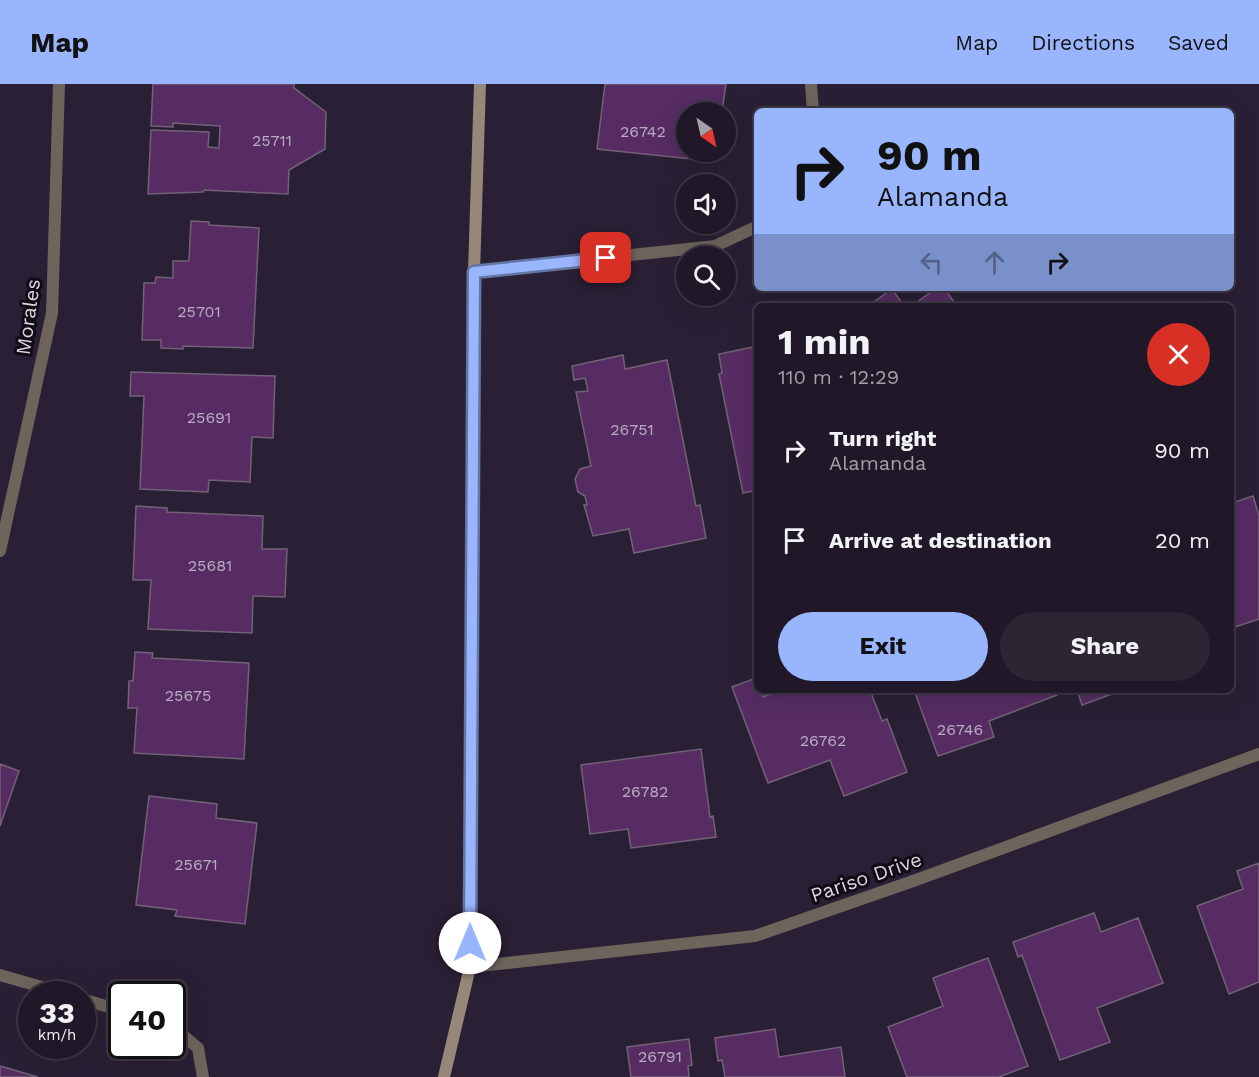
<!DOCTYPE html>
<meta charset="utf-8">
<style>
body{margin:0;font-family:"Work Sans",sans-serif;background:#2d2534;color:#f1f3f6;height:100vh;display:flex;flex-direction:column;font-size:22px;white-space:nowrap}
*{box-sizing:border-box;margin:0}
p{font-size:20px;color:#a2a0a8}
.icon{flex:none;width:33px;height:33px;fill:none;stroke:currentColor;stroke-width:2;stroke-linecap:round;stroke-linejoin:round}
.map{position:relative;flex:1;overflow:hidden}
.sheet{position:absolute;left:754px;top:219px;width:480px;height:390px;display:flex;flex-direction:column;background:#201828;border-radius:9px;box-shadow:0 6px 24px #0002,0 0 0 2px #3d3745}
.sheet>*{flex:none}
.banner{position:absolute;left:754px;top:24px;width:480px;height:183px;border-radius:9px;box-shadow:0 6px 24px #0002,0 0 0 2px #3d3745;background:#99b5fd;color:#111;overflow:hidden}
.needle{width:39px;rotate:146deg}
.controls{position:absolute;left:676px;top:18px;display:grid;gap:12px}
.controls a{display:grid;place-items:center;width:60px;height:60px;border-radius:50%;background:#201828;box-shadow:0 6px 24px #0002,0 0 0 2px #3d3745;font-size:30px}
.speed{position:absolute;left:18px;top:897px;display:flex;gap:12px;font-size:30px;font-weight:700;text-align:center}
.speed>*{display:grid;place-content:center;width:78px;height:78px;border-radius:50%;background:#201828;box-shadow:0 6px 24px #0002,0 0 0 2px #3d3745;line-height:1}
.speed small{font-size:15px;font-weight:400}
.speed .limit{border:3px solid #111;border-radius:9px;background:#fff;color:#111}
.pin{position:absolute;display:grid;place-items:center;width:51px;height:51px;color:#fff;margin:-26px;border-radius:12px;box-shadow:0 3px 9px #0006}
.me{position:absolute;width:66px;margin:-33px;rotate:0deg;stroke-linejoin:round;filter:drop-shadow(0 0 4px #0008)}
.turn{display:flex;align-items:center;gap:21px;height:126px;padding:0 24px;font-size:27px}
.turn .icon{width:78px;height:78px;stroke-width:2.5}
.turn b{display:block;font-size:42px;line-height:51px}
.lanes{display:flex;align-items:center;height:57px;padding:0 24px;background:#0003;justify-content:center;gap:30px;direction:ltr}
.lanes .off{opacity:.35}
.round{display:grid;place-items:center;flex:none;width:63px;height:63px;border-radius:32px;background:#2d2534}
.overview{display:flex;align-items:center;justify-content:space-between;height:102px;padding:0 24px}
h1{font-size:36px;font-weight:700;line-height:45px}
.cta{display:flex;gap:12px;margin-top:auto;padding:12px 24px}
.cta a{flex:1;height:69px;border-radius:36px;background:#99b5fd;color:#111;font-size:24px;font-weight:700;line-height:69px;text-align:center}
.cta a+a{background:#2d2534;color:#f1f3f6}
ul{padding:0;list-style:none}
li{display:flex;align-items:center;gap:18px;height:90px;padding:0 24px}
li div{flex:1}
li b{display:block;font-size:22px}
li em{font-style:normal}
header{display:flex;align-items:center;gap:36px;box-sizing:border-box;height:84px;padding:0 30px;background:#99b5fd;color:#111}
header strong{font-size:28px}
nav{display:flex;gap:33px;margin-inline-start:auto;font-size:21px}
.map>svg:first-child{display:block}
.building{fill:#562c62;stroke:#726177;stroke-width:1.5}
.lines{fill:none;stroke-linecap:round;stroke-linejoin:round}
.lane{stroke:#6d645b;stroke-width:12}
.street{stroke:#6d645b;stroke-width:12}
.secondary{stroke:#958879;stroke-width:12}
.route-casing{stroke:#6376a4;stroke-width:15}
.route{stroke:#99b5fd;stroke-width:10}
.labels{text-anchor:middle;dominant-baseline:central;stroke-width:6;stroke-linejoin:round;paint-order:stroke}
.number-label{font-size:16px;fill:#baabc3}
.street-label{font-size:20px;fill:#dbd5e3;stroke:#100c15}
</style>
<header>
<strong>Map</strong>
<nav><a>Map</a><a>Directions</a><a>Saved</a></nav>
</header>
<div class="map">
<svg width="1259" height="993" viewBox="0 0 1259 993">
<rect width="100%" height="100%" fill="#2a2035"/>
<path class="building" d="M 153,0 L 294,0 L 294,4 L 326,28 L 325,65 L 289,86 L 288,110 L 204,106 L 203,108 L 148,110 L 151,46 L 209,48 L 208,63 L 219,64 L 220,42 L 173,39 L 173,43 L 151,42 Z
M 605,0 L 726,0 L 722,28 L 687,28 L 687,68 L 693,68 L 692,75 L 597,65 Z
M 191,137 L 209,138 L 209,141 L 259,144 L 253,264 L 183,262 L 183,265 L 161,264 L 161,256 L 142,256 L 144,199 L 155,199 L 156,193 L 173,194 L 173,177 L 189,177 Z
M 936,204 L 944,204 L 957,222 L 912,222 Z
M 892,205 L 904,222 L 868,222 Z
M 758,262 L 758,406 L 743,409 L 719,290 L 722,289 L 719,270 Z
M 623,271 L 625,285 L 667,276 L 696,422 L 700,421 L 706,454 L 634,469 L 629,445 L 593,452 L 584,421 L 587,421 L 585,412 L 578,408 L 575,395 L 580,385 L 591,382 L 576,308 L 588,307 L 585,294 L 574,296 L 572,282 Z
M 131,288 L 275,292 L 273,354 L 252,353 L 250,398 L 209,396 L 208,408 L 140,405 L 144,312 L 130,312 Z
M 1253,412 L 1259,432 L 1259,535 L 1235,543 L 1232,532 L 1232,419 Z
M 136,422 L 167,424 L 167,428 L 263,432 L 262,465 L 287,465 L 285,513 L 253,512 L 252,549 L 148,545 L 151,496 L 133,496 Z
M 135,568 L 153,569 L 152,574 L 249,579 L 244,675 L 134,669 L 137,624 L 128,624 L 129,597 L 133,597 Z
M 756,594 L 758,606 L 761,606 L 763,613 L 781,606 L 870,606 L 882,637 L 887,635 L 907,688 L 844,712 L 830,676 L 768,699 L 732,603 Z
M 914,606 L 1055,606 L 1057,611 L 989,637 L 994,653 L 938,672 Z
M 1077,606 L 1123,606 L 1082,621 Z
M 701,665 L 710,733 L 713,732 L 716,753 L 631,764 L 628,745 L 590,750 L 581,681 Z
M 0,680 L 19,687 L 0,742 Z
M 149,712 L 217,720 L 216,734 L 257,739 L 245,840 L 175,832 L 177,826 L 136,821 Z
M 1259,779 L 1259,898 L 1229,910 L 1197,822 L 1243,805 L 1237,787 Z
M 1094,829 L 1101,848 L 1138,834 L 1163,899 L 1097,924 L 1110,958 L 1060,976 L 1022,871 L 1018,873 L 1013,858 Z
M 988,874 L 1028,982 L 999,993 L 907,993 L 888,943 L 943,922 L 933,894 Z
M 775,945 L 779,973 L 841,963 L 845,993 L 725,993 L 722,976 L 718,977 L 715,954 Z
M 689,955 L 692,981 L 688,982 L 689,993 L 631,993 L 627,963 Z
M 0,982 L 38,993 L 0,993 Z"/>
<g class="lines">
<path class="lane" d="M 0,891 L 66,910
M 82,915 L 122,927
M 172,942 L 198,964 L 203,993"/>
<path class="street" d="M 811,0 L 813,27
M 474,188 L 715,162 L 758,142
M 0,467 L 52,229 L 59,0
M 470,883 L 755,852 L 916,796 L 1259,670"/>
<path class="secondary" d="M 444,993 L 470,883 L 474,188 L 480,0"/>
</g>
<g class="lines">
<defs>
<path id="route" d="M 470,859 L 474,188 L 606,174"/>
</defs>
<use href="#route" class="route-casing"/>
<use href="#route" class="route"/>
</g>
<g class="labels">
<g class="number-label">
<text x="643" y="47">26742</text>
<text x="272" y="56">25711</text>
<text x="199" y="227">25701</text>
<text x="209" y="333">25691</text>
<text x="632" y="345">26751</text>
<text x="210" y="481">25681</text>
<text x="188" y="611">25675</text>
<text x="960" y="645">26746</text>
<text x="823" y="656">26762</text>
<text x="645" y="707">26782</text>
<text x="196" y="780">25671</text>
<text x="660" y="972">26791</text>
</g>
<g class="street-label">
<text transform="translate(28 233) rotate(-82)">Morales</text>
<text transform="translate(866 793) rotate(-19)">Pariso Drive</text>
</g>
</g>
</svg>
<div class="controls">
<a><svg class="needle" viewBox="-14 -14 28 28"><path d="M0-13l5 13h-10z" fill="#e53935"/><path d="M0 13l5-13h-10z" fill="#a2a0a8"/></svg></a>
<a><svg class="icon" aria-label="sound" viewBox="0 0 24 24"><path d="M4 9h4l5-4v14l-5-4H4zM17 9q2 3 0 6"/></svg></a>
<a><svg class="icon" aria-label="search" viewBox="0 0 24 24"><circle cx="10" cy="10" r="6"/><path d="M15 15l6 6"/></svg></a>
</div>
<div class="speed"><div>33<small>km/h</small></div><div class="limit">40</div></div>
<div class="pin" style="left:606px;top:174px;background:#d93025"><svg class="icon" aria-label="arrive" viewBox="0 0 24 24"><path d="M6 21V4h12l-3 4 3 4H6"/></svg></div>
<svg class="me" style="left:470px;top:859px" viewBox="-20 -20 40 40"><circle r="19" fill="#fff"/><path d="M0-13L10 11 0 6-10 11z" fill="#99b5fd"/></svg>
<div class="banner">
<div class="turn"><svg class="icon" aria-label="right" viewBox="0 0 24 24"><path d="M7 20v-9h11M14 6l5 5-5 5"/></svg><div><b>90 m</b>Alamanda</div></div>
<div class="lanes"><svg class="icon off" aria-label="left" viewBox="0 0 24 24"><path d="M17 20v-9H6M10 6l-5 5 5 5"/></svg><svg class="icon off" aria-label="ahead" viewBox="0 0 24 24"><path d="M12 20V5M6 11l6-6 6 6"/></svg><svg class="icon" aria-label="right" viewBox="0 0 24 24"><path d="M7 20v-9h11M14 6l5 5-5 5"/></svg></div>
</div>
<section class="sheet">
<div class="overview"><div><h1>1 min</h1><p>110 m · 12:29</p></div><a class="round" style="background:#d93025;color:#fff"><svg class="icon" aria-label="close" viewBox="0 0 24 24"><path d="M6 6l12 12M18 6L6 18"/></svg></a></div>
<ul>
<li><svg class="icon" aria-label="right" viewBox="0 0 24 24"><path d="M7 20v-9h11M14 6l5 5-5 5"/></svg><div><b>Turn right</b><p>Alamanda</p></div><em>90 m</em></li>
<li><svg class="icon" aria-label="arrive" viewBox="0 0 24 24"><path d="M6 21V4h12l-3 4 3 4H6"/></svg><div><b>Arrive at destination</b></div><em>20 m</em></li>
</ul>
<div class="cta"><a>Exit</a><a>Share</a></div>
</section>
</div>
